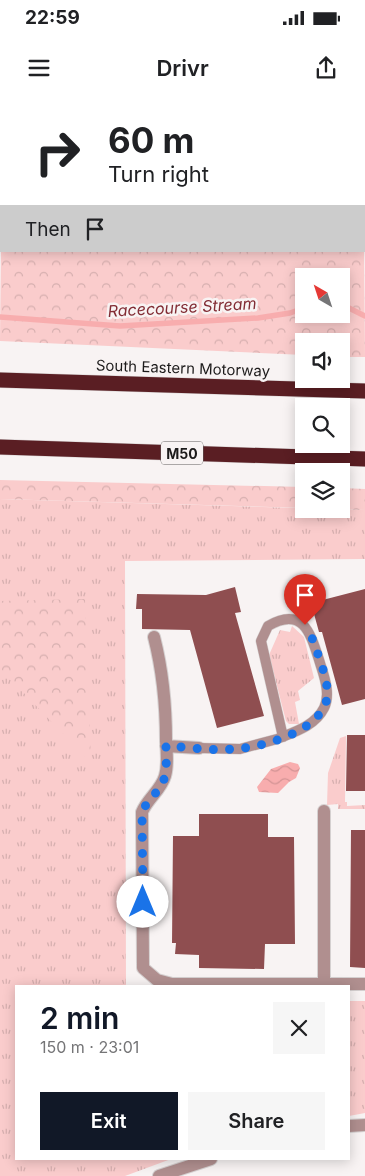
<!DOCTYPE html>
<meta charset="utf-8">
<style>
body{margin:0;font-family:Inter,sans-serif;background:#f6f6f6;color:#202124;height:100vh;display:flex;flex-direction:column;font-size:19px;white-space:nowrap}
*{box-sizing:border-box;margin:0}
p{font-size:16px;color:#757577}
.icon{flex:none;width:28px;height:28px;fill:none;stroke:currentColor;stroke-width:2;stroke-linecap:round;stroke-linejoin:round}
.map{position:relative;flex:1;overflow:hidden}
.sheet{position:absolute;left:15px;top:885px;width:335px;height:175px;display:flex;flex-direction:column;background:#fff;border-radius:0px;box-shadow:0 2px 12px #0003}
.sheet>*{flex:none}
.top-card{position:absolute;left:0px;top:0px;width:365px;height:152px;box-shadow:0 2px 12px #0003;background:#fff;color:#202124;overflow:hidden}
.needle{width:32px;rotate:321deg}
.controls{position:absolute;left:295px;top:168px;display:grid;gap:10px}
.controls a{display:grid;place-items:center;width:55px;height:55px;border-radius:0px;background:#fff;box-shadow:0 2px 12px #0003;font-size:25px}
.pin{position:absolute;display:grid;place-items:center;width:42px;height:42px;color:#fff;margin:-51px -21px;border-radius:50% 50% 50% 0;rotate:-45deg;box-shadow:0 0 5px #0007}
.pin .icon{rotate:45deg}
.me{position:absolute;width:55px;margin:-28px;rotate:0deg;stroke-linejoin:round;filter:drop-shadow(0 0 4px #0008)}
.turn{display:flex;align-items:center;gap:18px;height:105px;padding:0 25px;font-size:22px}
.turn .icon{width:65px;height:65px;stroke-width:2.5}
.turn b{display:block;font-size:35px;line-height:42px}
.then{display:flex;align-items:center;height:48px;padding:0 25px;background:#0003;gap:10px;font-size:19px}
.round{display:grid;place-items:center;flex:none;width:52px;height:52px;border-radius:0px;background:#f6f6f6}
.overview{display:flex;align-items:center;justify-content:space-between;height:85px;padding:0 25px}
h1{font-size:30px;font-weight:600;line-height:38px;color:#111827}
.button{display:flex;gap:10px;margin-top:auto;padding:10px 25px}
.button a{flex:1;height:58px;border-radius:0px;background:#111827;color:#fff;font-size:20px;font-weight:600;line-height:58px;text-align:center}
.button a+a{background:#f6f6f6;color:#202124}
.status{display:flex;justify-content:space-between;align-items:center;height:35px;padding:0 25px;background:#fff;direction:ltr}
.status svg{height:14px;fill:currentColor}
header{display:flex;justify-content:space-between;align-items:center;height:65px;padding:0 25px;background:#fff;font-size:22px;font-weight:600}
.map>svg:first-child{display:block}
.grass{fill:url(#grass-tufts)}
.forest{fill:url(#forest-crowns);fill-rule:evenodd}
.pitch{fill:#facccc}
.water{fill:url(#water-waves)}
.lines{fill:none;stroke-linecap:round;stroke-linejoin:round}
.stream{stroke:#f8adae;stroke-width:5.5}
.building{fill:#8f4e50}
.service-casing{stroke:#d5d0d0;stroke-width:11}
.minor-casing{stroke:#d5d0d0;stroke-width:14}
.motorway-casing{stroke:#d5d0d0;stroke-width:16}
.service{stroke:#b08f8f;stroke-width:10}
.minor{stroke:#b08f8f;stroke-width:12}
.motorway{stroke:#5a1e23;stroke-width:15}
.route{stroke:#1a73e8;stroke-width:9;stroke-dasharray:0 16.2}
.labels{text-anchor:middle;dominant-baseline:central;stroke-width:5;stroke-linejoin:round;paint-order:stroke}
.shield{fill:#f8f3f3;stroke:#5e5b5b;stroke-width:1}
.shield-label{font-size:14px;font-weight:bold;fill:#1c1a1a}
.street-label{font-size:15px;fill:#1c1a1a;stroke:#f8f3f3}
.water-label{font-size:16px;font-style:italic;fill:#822c34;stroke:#f8f3f3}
</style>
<div class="status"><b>22:59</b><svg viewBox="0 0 49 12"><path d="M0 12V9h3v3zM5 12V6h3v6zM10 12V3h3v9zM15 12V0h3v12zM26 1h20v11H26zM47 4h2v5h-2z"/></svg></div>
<header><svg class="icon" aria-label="menu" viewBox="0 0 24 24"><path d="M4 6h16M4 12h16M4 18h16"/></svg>Drivr<svg class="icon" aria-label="share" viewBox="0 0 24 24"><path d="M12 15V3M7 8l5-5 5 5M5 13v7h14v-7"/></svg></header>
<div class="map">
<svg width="365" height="1076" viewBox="0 0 365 1076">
<defs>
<pattern id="grass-tufts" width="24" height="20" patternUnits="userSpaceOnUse" patternTransform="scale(1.25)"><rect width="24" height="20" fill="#facccc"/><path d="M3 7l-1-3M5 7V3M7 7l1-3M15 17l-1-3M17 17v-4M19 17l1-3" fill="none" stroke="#d6afaf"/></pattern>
<pattern id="forest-crowns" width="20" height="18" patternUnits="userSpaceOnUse" patternTransform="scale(1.25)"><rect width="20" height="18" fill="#facccc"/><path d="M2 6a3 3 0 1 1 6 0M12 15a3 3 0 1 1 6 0" fill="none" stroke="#d6afaf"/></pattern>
<pattern id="water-waves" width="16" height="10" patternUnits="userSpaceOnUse" patternTransform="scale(1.25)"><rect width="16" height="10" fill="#f8adae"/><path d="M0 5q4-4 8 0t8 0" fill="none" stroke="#d49495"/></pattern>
</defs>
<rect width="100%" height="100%" fill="#f8f3f3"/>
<path class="grass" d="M 0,399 L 365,410 L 365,459 L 125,461 L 126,886 L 16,886 L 16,1059 L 171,1059 L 125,1076 L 0,1076 Z
M 292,526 L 304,537 L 314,578 L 298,591 L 300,600 L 295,602 L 299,624 L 289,624 L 286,621 L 269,555 L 280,530 L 290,532 Z
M 346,636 L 345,702 L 347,702 L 347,706 L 365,705 L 365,709 L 338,709 L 338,704 L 327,705 L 328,673 L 340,638 Z
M 349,901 L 365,901 L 365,1013 L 349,1016 Z"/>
<path class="forest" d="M 364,143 L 365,257 L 341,257 L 341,241 L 304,241 L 304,255 L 0,241 L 1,149 L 1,151 L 364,151 ZM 304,176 L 341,176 L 341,214 L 304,214 Z
M 0,380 L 304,387 L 304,408 L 0,399 Z
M 341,388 L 365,389 L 365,410 L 326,409 L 341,409 Z
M 85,499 L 91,663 L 0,568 L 0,501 Z"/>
<path class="pitch" d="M 212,0 L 365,0 L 365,143 L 364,1 Z"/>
<path class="water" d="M 290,662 L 298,664 L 300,668 L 296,678 L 289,682 L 278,693 L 259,692 L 257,687 L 271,669 Z"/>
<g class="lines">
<path class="stream" d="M 341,204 L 365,216
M 0,217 L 120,226 L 258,218 L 290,213 L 304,208"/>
</g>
<path class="building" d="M 235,487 L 241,512 L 235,513 L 264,616 L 217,628 L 190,530 L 142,529 L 142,509 L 136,509 L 137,494 L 206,495 Z
M 365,489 L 365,599 L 342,605 L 322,532 L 319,532 L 311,503 Z
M 347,635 L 365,635 L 365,691 L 346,691 Z
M 199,714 L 268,714 L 268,737 L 294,737 L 295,844 L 265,844 L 264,869 L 199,868 L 199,855 L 175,854 L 176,843 L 172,843 L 173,736 L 199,736 Z
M 351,730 L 365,730 L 365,868 L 350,867 Z"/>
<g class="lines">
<defs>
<path id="service" d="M 97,0 L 99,1
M 276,0 L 277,1
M 142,1 L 145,0
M 333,1 L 334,0
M 364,53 L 365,53
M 199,648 L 240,649 L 277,639 C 294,632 315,626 324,608 C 331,594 324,576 320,563 C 311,535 304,505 268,526 L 261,541 L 283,637"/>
<path id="minor" d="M 154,537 C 163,572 166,605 166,641 C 167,652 168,666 165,676 C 161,690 148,698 142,712 L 143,868 L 157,880 L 172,884 L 365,884
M 166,646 L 199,648
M 324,711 L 324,884
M 349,1026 L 365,1025
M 159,1076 L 211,1059"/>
<path id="motorway" d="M 0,280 L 365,291
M 0,347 L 365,359"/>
</defs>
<use href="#service" class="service-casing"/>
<use href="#minor" class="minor-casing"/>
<use href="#motorway" class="motorway-casing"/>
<use href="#service" class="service"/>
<use href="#minor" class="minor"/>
<use href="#motorway" class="motorway"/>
</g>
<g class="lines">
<path class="route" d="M 143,802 L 142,712 C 147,701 155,695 161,686 C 168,674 166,659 166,646 C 188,647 210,651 232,649 C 261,648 321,632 327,598 C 330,581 315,548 310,532 L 305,525"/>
</g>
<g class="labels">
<rect class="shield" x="161" y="341.5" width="42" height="23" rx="4"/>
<g class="shield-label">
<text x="182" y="353">M50</text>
</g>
<g class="street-label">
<text transform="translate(183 268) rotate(2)">South Eastern Motorway</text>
</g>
<g class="water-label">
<text transform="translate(182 207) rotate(-3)">Racecourse Stream</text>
</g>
</g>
</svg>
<div class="controls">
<a><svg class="needle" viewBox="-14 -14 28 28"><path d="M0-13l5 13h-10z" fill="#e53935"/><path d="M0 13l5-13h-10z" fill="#757577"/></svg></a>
<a><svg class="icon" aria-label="sound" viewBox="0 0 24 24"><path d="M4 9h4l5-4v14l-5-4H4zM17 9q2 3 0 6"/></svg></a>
<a><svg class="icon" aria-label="search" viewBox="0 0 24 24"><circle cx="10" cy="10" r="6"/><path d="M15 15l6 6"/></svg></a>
<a><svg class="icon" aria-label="layers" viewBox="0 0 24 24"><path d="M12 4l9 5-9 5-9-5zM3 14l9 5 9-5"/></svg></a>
</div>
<div class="pin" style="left:305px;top:525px;background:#d93025"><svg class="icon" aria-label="arrive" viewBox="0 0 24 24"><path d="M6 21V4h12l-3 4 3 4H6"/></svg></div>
<svg class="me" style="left:143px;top:802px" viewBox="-20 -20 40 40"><circle r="19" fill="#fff"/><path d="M0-13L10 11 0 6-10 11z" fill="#1a73e8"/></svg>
<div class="top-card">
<div class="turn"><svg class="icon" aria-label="right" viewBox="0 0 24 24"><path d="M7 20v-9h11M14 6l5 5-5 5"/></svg><div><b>60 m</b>Turn right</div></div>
<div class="then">Then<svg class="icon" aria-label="arrive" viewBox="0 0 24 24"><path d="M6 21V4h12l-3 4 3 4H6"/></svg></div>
</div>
<section class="sheet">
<div class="overview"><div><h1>2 min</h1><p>150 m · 23:01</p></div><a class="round"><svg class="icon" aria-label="close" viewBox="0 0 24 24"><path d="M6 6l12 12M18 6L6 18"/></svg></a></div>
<div class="button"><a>Exit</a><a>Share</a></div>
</section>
</div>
